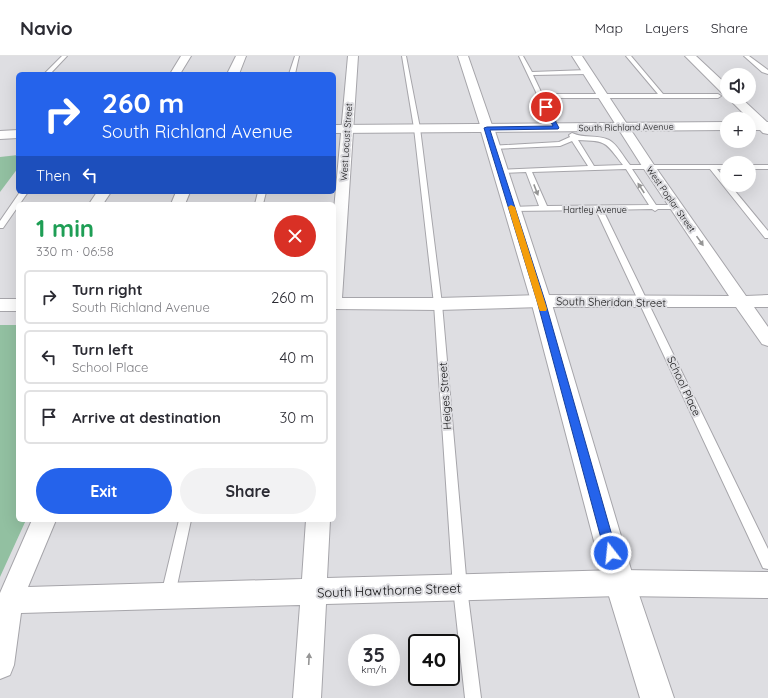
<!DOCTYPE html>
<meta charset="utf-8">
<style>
body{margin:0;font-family:Quicksand,sans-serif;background:#f2f2f3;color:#2b2b33;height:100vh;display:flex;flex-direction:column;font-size:15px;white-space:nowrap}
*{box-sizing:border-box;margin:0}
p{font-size:13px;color:#7c7c81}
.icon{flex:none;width:22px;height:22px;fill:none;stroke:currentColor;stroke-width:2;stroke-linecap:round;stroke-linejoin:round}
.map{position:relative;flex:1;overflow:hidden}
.panel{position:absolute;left:16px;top:146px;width:320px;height:320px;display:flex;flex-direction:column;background:#fff;border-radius:6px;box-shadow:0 4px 16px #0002}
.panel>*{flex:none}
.banner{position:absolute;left:16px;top:16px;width:320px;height:122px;border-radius:6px;box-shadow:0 4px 16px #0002;background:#2563eb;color:#fff;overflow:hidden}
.fabs{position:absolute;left:720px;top:12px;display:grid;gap:8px}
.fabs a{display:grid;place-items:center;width:36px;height:36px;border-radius:50%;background:#fff;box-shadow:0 4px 16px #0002;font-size:20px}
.speed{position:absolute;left:348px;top:578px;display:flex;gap:8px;font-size:20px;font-weight:700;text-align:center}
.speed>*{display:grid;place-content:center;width:52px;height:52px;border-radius:50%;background:#fff;box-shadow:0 4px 16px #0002;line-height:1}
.speed small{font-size:10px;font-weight:400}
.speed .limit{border:2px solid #111;border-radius:6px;background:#fff;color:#111}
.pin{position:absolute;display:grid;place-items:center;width:34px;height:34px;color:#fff;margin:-17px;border:2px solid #fff;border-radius:50%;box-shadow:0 1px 4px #0007}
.me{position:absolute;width:44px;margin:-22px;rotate:344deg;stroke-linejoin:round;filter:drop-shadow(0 0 3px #0008)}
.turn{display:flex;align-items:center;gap:14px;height:84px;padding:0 20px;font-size:18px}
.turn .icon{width:52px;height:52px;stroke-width:2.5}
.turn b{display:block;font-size:28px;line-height:34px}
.then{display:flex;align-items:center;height:38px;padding:0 20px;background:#0003;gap:8px;font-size:15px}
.round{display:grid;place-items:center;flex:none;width:42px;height:42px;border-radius:21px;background:#f2f2f3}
.headline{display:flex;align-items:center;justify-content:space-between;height:68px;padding:0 20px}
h1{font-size:24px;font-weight:700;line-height:30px;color:#1e9e55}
.button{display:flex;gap:8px;margin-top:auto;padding:8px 20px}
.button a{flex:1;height:46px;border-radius:24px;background:#2563eb;color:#fff;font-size:16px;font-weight:700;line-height:46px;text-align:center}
.button a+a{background:#f2f2f3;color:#2b2b33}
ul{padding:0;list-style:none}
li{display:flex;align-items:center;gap:12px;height:54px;margin:0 8px 6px;padding:0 12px;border:2px solid #e1e1e2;border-radius:6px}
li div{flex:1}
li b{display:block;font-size:15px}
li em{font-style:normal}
header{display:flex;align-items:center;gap:24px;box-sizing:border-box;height:56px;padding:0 20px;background:#fff;border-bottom:1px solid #e1e1e2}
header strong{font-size:19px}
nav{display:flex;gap:22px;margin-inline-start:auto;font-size:14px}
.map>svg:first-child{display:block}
.green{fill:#92c0a1}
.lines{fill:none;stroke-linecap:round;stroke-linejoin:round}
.service-casing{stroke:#a6a5aa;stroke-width:2}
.minor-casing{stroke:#a6a5aa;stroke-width:2}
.tertiary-casing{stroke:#a6a5aa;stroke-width:2}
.secondary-casing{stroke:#a6a5aa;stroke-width:2}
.service{fill:#fff;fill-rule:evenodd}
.minor{fill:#fff;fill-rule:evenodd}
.tertiary{fill:#fff;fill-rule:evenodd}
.secondary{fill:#fff;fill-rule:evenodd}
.oneway{fill:#959595}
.route{fill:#2563eb;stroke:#184099}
.slow{fill:#f59e0b}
.labels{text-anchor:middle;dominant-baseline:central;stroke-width:4;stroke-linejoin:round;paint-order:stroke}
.far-street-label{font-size:9px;fill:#131314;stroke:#dedee2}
.street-label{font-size:11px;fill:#131314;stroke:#dedee2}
.near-street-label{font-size:13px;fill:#131314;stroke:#dedee2}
</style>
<header>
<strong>Navio</strong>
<nav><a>Map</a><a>Layers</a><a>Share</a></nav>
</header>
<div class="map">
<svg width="768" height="642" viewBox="0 0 768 642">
<rect width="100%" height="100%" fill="#dedee2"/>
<path class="green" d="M 18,99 L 18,112 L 0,136 L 0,101 Z
M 0,269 L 18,269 L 18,464 L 26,464 L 0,521 Z"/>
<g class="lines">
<defs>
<path id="service" d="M 62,0 L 67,0 L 50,18 L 44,18 Z
M 295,0 L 299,0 L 295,18 L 289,18 Z
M 402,0 L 406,0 L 420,72 L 442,248 L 467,532 L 481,642 L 465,642 L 453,532 L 434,248 L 414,72 Z
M 519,0 L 523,0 L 532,16 L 588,14 L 591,16 L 588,18 L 533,19 L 542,38 L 658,38 L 626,0 L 631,0 L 663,38 L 718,38 L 721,40 L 718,42 L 544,42 L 559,72 L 556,74 L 553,72 Z
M 744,0 L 749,0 L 768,14 L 768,18 L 762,16 Z
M 572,77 C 584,83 597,78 609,84 C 617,88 624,102 630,109 L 727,109 L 727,113 L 717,113 L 727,125 L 727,129 L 730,129 L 768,175 L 768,182 L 765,182 L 710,113 L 632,113 L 656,149 L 677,149 L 681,151 L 680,153 L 658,153 L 655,155 L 652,153 L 603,154 L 768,493 L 768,513 L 763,512 L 596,154 L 512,155 L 508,153 L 512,151 L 539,150 L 526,116 L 500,117 L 498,116 L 498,114 L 588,110 L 572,85 L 560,90 L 492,93 L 490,92 L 490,90 L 559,86 L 570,81 L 569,79 ZM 578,84 C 608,85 605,86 623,109 L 594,110 ZM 626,113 L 649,149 L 547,150 L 532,116 Z
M 749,109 L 768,109 L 768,113 L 749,113 Z
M 20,136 L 28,136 L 3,172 L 0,172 L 0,165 Z
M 258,136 L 266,136 L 263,148 L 255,148 Z
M 179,464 L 191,464 L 175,539 L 173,544 L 168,546 L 163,544 L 161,539 Z"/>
<path id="minor" d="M 181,0 L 191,0 L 180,18 L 170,18 Z
M 348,0 L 358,0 L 342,242 L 438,242 L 541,239 L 729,240 L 642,110 L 572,0 L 582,0 L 654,109 L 746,240 L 768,239 L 768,251 L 754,251 L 768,271 L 768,290 L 762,288 L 736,251 L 541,251 L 438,254 L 334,253 L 334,154 Z
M 458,0 L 468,0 L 493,72 L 491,74 L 483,74 L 481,72 Z
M 97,136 L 111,136 L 103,148 L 89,148 Z
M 176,136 L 190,136 L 185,148 L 171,148 Z
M 0,243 L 18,243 L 18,255 L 0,255 Z
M 32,464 L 56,464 L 28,531 L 302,523 L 306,464 L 330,464 L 327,522 L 620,514 L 768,516 L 768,542 L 620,540 L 326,548 L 321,642 L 293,642 L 300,549 L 21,557 L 14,609 L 10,619 L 0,623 L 0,537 Z"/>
<path id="tertiary" d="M 236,0 L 246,0 L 239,18 L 227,18 Z
M 685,0 L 696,0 L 727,29 L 727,39 L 723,38 Z
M 727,41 L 740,41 L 768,67 L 768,78 L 763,77 Z
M 487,68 L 492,69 L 494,72 L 551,245 L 635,527 L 674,642 L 640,642 L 605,527 L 531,245 L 480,72 L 482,69 Z"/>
<path id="secondary" d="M 727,66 L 727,74 L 334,77 L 334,69 Z
M 749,66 L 768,66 L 768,74 L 749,74 Z
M 18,74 L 18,82 L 0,83 L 0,75 Z"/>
</defs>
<use href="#service" class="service-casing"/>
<use href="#minor" class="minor-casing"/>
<use href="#tertiary" class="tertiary-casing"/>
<use href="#secondary" class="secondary-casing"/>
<use href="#service" class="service"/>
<use href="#minor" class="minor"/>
<use href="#tertiary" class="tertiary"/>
<use href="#secondary" class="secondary"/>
</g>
<defs><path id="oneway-solid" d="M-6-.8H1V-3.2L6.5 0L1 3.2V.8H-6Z"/></defs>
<g class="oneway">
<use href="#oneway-solid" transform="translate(641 132) rotate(-123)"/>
<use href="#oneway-solid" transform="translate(536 134) rotate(69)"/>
<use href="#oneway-solid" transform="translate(700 185) rotate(55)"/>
<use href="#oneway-solid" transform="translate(309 603) rotate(-87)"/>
</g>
<path class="route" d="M 546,49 L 548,51 L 559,72 L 558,73 L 490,74 L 545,245 L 617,497 L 615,501 L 611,503 L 607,501 L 605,497 L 537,245 L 484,72 L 487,71 L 553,70 L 543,51 Z"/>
<path class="slow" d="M 511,149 L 515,151 L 547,253 L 546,255 L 540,255 L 539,253 L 508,151 Z"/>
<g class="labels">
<g class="far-street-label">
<text transform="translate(626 71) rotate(-1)">South Richland Avenue</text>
<text transform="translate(346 86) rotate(-86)">West Locust Street</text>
<text transform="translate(671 143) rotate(55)">West Poplar Street</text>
<text x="595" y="153">Hartley Avenue</text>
</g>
<g class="street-label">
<text transform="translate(611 246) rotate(1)">South Sheridan Street</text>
<text transform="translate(684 330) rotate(65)">School Place</text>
<text transform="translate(445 340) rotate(-94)">Heiges Street</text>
</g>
<g class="near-street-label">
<text transform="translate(389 534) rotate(-2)">South Hawthorne Street</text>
</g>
</g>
</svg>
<div class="fabs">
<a><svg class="icon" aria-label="sound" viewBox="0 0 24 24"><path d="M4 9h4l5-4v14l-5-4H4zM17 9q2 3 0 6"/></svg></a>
<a>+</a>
<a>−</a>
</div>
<div class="speed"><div>35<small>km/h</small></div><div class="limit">40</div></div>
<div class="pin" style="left:546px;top:51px;background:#d93025"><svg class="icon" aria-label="arrive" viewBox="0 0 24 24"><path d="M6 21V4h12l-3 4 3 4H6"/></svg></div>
<svg class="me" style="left:611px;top:497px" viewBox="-20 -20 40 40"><circle r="17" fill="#2563eb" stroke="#fff" stroke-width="3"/><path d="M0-11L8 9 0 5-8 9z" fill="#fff"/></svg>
<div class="banner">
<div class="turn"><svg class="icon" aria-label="right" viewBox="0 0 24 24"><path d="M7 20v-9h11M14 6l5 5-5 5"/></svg><div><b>260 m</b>South Richland Avenue</div></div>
<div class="then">Then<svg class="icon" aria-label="left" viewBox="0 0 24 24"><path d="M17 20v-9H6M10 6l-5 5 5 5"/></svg></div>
</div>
<section class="panel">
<div class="headline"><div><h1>1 min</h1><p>330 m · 06:58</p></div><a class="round" style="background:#d93025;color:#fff"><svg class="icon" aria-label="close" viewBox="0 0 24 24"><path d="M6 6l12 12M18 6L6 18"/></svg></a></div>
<ul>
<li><svg class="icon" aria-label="right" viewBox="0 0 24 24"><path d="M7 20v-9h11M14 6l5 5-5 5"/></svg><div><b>Turn right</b><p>South Richland Avenue</p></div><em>260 m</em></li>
<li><svg class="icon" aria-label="left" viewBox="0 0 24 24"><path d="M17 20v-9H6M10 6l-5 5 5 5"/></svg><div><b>Turn left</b><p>School Place</p></div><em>40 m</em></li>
<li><svg class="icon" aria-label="arrive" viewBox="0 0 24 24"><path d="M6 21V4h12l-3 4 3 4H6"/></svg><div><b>Arrive at destination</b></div><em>30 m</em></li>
</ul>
<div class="button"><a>Exit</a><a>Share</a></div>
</section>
</div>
